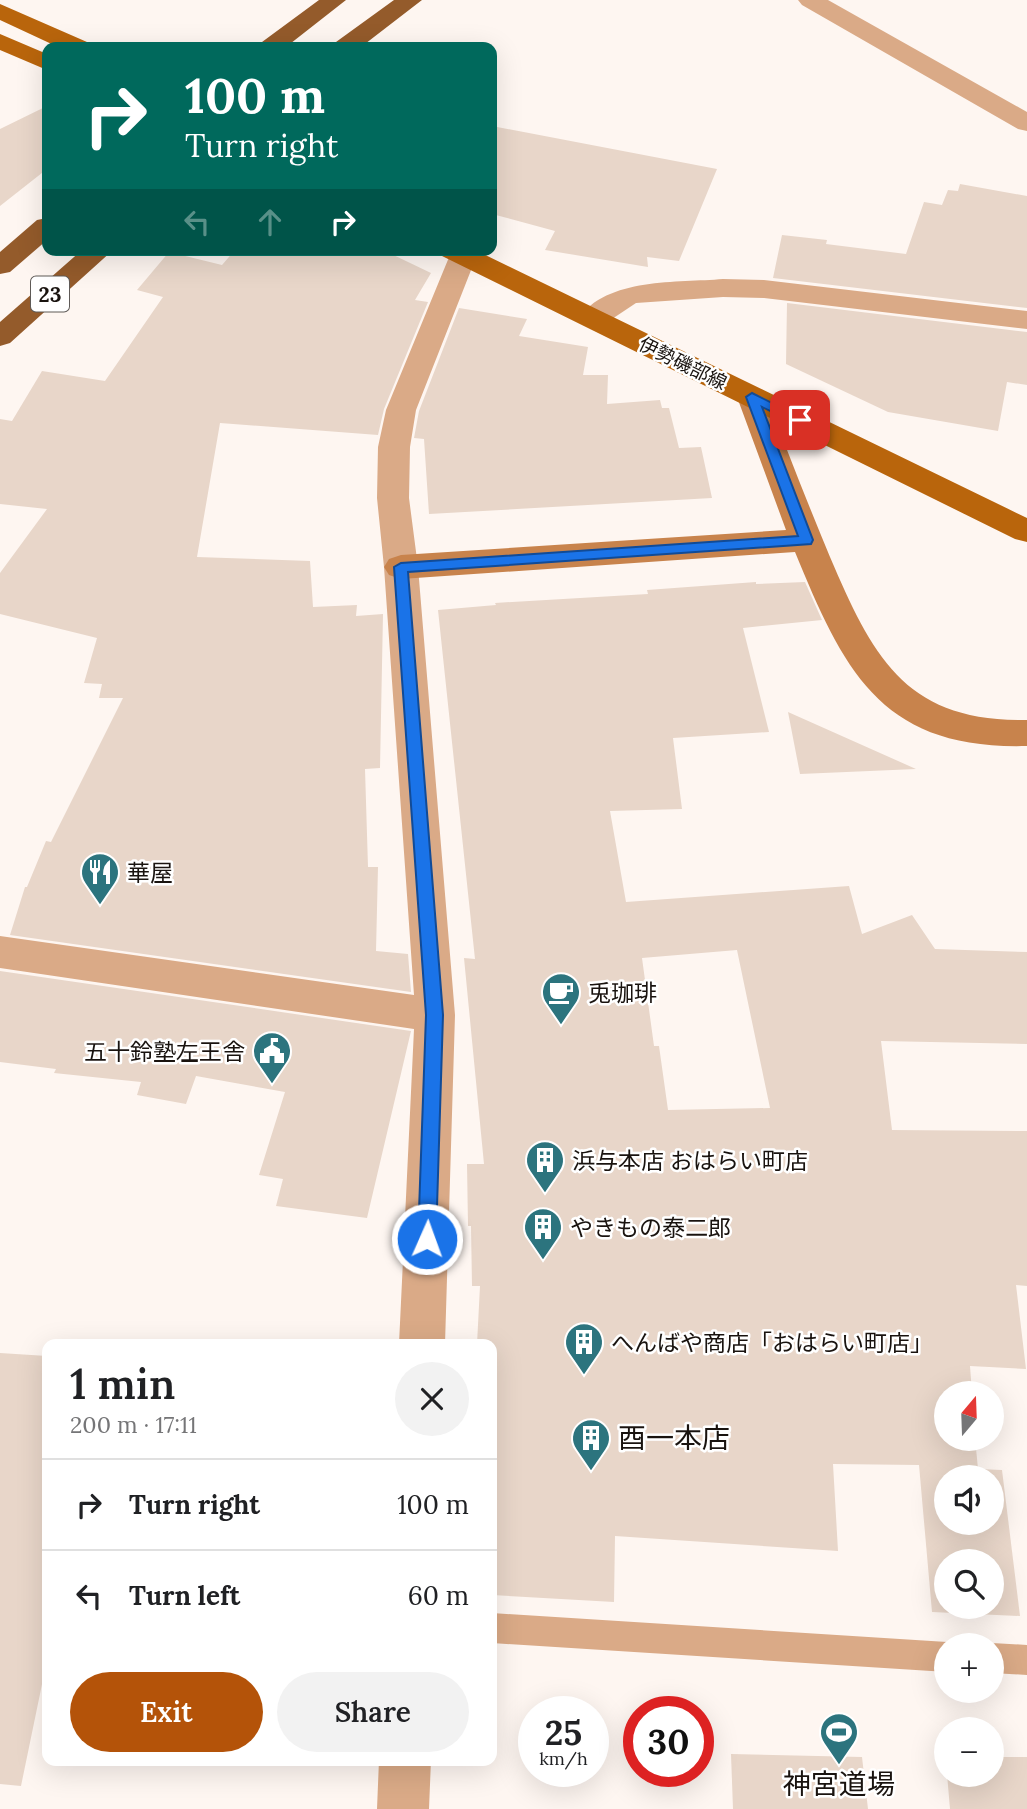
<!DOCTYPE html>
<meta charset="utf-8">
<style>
body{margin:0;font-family:Lora,"Noto Sans JP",serif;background:#f2f2f2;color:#202124;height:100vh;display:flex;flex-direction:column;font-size:26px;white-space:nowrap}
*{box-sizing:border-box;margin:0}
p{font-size:23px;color:#757577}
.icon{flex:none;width:38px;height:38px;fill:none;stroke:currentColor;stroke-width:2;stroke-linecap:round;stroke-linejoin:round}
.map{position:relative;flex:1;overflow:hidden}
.details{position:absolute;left:42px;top:1339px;width:455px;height:427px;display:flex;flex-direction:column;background:#fff;border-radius:14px;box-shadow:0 7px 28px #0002}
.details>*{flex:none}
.top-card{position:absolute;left:42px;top:42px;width:455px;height:214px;border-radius:14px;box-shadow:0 7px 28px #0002;background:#00695c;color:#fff;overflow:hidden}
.needle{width:46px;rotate:19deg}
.buttons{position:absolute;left:934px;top:1381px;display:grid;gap:14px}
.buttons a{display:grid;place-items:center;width:70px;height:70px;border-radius:50%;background:#fff;box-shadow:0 7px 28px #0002;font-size:35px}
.speed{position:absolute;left:518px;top:1696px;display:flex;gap:14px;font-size:35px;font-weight:700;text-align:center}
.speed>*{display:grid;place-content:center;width:91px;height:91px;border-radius:50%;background:#fff;box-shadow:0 7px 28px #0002;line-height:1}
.speed small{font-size:18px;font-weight:400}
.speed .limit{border:10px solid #d22;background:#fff;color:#111}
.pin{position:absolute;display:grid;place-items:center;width:60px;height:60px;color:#fff;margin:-30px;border-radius:14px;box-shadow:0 4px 10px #0006}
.me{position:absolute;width:77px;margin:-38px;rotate:2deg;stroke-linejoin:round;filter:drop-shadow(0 0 5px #0008)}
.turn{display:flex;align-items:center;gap:24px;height:147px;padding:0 28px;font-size:32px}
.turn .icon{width:91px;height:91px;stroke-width:2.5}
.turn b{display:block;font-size:49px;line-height:60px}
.lanes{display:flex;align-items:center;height:66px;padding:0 28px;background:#0003;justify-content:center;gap:35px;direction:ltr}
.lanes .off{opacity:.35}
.round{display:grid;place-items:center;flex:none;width:74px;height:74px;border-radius:37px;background:#f2f2f2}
.summary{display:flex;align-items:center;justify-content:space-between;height:119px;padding:0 28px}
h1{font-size:42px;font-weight:600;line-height:52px}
.action{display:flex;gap:14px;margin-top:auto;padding:14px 28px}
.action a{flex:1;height:80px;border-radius:42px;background:#b45309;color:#fff;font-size:28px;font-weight:600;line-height:80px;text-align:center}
.action a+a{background:#f2f2f2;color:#202124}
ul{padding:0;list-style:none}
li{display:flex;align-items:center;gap:21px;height:91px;padding:0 28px;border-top:2px solid #e0e0e0}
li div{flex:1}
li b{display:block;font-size:26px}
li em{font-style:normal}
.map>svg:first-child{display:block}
.building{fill:#e8d6c9;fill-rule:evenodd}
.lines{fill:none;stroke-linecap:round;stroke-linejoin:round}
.lane{fill:#daaa87;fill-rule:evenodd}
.street{fill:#daaa87;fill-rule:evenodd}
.secondary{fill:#c8834c;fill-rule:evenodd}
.primary{fill:#b9650c;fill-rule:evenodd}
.highway{fill:#945b2b;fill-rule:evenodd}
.route{fill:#1a73e8;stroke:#114b97;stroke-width:2}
.labels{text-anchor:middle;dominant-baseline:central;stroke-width:5;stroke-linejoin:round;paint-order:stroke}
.far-street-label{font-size:19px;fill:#19130f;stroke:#fff}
.shield{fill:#fff;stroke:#5e5a57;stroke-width:2}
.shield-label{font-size:21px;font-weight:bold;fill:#19130f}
.poi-label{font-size:23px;fill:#19130f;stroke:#fff;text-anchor:start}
.near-poi-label{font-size:28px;fill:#19130f;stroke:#fff;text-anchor:start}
</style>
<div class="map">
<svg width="1027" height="1809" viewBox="0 0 1027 1809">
<rect width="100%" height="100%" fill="#fef6f1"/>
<path class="building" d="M 47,106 L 47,169 L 0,206 L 0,129 Z
M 492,126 L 717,169 L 679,261 L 647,257 L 648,267 L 545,250 L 555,231 L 492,214 Z
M 960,184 L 1027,196 L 1027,308 L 773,278 L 782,235 L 827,240 L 826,244 L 906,254 L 924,202 L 942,205 L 948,190 L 958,191 Z
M 235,250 L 383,250 L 431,273 L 415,300 L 428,302 L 384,409 L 378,435 L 220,423 L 197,557 L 310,561 L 313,607 L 357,605 L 356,616 L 383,614 L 380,768 L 365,769 L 368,867 L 378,867 L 376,951 L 408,954 L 411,992 L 10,935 L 25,887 L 27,887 L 46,841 L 51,842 L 123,698 L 99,698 L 102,684 L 84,683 L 97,638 L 0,614 L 0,573 L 47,509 L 0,504 L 0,419 L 12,421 L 42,371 L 105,381 L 163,297 L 137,290 L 169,252 L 222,265 Z
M 787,303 L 1027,332 L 1027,385 L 1007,382 L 998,431 L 888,412 L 786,364 Z
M 459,308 L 527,319 L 519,336 L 588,347 L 583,375 L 608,375 L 607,404 L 660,400 L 662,408 L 669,408 L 679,448 L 701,447 L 712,498 L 429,514 L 424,439 L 414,438 L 419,411 Z
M 756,582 L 756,584 L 805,582 L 822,620 L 743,628 L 769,732 L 673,738 L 682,809 L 610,811 L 626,902 L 849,886 L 862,934 L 912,915 L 935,949 L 1027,952 L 1027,1044 L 881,1041 L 892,1130 L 1027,1131 L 1027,1286 L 1016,1285 L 1026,1369 L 970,1366 L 972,1393 L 947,1393 L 947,1438 L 975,1438 L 978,1469 L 1002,1470 L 1020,1616 L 932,1612 L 919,1465 L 833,1464 L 838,1551 L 615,1536 L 614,1602 L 492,1595 L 492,1344 L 477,1344 L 480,1286 L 472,1286 L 471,1226 L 468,1226 L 467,1164 L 484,1164 L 464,958 L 475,959 L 438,610 L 496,605 L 495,603 L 648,594 L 647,590 ZM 737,950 L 770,1108 L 668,1110 L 659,1046 L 654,1046 L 642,958 ZM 947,1477 L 992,1477 L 992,1522 L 947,1522 ZM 947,1561 L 992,1561 L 992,1606 L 947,1606 Z
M 788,712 L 916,769 L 800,774 Z
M 0,971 L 411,1031 L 367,1218 L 276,1206 L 283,1179 L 259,1175 L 285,1092 L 196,1076 L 186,1104 L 137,1095 L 141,1082 L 54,1073 L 56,1069 L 0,1062 Z
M 0,1353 L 47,1356 L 47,1660 L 21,1786 L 0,1784 Z
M 731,1754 L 862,1757 L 868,1809 L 733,1809 Z
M 992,1757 L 1027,1757 L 1027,1809 L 950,1809 L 947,1774 L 992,1774 Z"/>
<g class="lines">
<path class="lane" d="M 492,1613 L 947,1642 L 954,1645 L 947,1645 L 947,1672 L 492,1643 Z
M 992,1643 L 1027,1645 L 1027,1675 L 992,1673 L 992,1645 L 987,1645 Z"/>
<path class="street" d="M 798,0 L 828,0 L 1027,112 L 1027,131 L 1018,129 L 802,5 Z
M 452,250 L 474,250 L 477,255 L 416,410 L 410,447 L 409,498 L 418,567 L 455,1015 L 445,1344 L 399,1344 L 414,1029 L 0,968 L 0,936 L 414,995 L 384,567 L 377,498 L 378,447 L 386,410 Z
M 723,279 L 764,280 L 1027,311 L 1027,329 L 764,298 L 723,297 L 636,303 L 603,325 L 593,328 L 583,325 L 578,319 C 607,277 678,283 723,279 Z
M 379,1760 L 431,1760 L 429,1809 L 377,1809 Z"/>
<path class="secondary" d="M 752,387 L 763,390 L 767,397 C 787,451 808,504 830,557 C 873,657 905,722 1027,720 L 1027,746 C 881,750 844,671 795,552 L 401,579 L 389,575 L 384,567 L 389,559 L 401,555 L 786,530 L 737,397 L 741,390 Z"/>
<path class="primary" d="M 0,4 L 87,42 L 90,47 L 58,47 L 0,20 Z
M 0,34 L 47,54 L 47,70 L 0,50 Z
M 438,250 L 475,250 L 1027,518 L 1027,542 L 1015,539 L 442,256 Z"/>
<path class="highway" d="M 319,0 L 346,0 L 286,47 L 259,47 L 262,42 Z
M 394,0 L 422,0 L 361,47 L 333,47 L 336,42 Z
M 47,218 L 47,240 L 10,272 L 0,274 L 0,252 L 37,220 Z
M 82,250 L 113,250 L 10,343 L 0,346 L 0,322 Z"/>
</g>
<path class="route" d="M 752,393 L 806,420 L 804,423 L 795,423 L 762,407 L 813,540 L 811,544 L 408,572 L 443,1015 L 436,1239 L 433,1245 L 427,1247 L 420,1245 L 418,1239 L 426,1015 L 394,567 L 401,563 L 798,536 L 746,397 Z"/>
<defs>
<symbol id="restaurant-pin" viewBox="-11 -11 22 30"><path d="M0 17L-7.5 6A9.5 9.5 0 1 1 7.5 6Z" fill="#2c747e" stroke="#fff"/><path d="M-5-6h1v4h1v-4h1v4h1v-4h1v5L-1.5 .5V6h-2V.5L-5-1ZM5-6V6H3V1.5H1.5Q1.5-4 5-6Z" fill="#fff"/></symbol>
<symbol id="cafe-pin" viewBox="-11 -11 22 30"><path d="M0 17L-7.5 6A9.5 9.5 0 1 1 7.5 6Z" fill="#2c747e" stroke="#fff"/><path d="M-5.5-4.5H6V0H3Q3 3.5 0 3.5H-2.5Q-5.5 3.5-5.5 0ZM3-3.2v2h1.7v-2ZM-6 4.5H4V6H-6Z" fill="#fff"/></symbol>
<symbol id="civic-pin" viewBox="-11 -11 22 30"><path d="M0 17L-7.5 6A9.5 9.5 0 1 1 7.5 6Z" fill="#2c747e" stroke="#fff"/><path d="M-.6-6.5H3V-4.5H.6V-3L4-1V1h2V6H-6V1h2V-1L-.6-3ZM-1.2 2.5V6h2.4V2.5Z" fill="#fff"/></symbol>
<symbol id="building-pin" viewBox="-11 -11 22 30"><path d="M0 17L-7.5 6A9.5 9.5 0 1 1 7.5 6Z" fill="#2c747e" stroke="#fff"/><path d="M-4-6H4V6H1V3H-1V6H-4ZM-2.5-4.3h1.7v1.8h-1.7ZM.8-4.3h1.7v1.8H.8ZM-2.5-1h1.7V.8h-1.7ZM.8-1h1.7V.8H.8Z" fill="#fff"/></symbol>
<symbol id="stadium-pin" viewBox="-11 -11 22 30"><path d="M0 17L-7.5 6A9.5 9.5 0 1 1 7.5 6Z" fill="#2c747e" stroke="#fff"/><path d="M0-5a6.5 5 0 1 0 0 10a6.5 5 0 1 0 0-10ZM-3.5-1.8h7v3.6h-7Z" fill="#fff"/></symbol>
</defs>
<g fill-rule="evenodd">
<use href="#restaurant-pin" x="78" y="850" width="44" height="60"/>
<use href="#cafe-pin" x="539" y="970" width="44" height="60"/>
<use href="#civic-pin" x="250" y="1029" width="44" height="60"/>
<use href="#building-pin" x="523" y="1138" width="44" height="60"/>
<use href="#building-pin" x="521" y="1205" width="44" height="60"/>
<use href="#building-pin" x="562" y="1320" width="44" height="60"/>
<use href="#building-pin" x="569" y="1416" width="44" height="60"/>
<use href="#stadium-pin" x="817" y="1710" width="44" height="60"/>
</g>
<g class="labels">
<g class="far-street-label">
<text transform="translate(683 363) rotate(26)">伊勢磯部線</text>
</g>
<rect class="shield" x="31" y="276.5" width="38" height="35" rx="5"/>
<g class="shield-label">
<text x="50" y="294">23</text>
</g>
<g class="poi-label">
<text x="127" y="872">華屋</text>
<text x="588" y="992">兎珈琲</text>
<text x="245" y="1051" text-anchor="end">五十鈴塾左王舎</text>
<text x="572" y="1160">浜与本店 おはらい町店</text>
<text x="570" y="1227">やきもの泰二郎</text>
<text x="611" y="1342">へんばや商店「おはらい町店」</text>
</g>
<g class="near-poi-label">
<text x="618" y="1438">酉一本店</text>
<text x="839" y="1784" text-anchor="middle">神宮道場</text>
</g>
</g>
</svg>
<div class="buttons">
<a><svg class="needle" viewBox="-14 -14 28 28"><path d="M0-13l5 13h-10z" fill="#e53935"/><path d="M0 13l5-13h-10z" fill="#757577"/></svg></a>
<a><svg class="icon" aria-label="sound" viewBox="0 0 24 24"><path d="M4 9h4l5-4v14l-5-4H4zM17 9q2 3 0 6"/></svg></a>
<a><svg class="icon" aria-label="search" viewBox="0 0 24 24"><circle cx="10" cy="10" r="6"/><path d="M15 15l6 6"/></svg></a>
<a>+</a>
<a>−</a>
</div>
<div class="speed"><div>25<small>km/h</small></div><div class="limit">30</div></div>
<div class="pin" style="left:800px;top:420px;background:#d93025"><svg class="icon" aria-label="arrive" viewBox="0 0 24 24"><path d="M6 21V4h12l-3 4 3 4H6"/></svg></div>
<svg class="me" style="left:427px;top:1239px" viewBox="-20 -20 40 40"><circle r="17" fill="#1a73e8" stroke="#fff" stroke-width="3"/><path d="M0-11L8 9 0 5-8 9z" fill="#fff"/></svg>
<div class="top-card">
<div class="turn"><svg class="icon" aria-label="right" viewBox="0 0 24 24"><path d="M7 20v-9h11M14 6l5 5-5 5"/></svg><div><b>100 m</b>Turn right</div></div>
<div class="lanes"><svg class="icon off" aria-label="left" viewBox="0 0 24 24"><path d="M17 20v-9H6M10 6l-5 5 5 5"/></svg><svg class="icon off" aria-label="ahead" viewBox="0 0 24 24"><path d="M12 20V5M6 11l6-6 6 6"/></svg><svg class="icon" aria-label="right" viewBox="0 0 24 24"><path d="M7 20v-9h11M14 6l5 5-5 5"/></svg></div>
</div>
<section class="details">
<div class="summary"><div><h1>1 min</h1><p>200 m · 17:11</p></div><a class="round"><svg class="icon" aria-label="close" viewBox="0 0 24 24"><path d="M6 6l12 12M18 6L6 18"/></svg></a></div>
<ul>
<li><svg class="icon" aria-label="right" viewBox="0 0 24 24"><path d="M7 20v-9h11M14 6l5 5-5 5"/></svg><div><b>Turn right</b></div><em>100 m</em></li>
<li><svg class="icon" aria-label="left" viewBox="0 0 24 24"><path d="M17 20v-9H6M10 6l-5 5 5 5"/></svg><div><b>Turn left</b></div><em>60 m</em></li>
</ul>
<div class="action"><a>Exit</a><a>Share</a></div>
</section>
</div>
